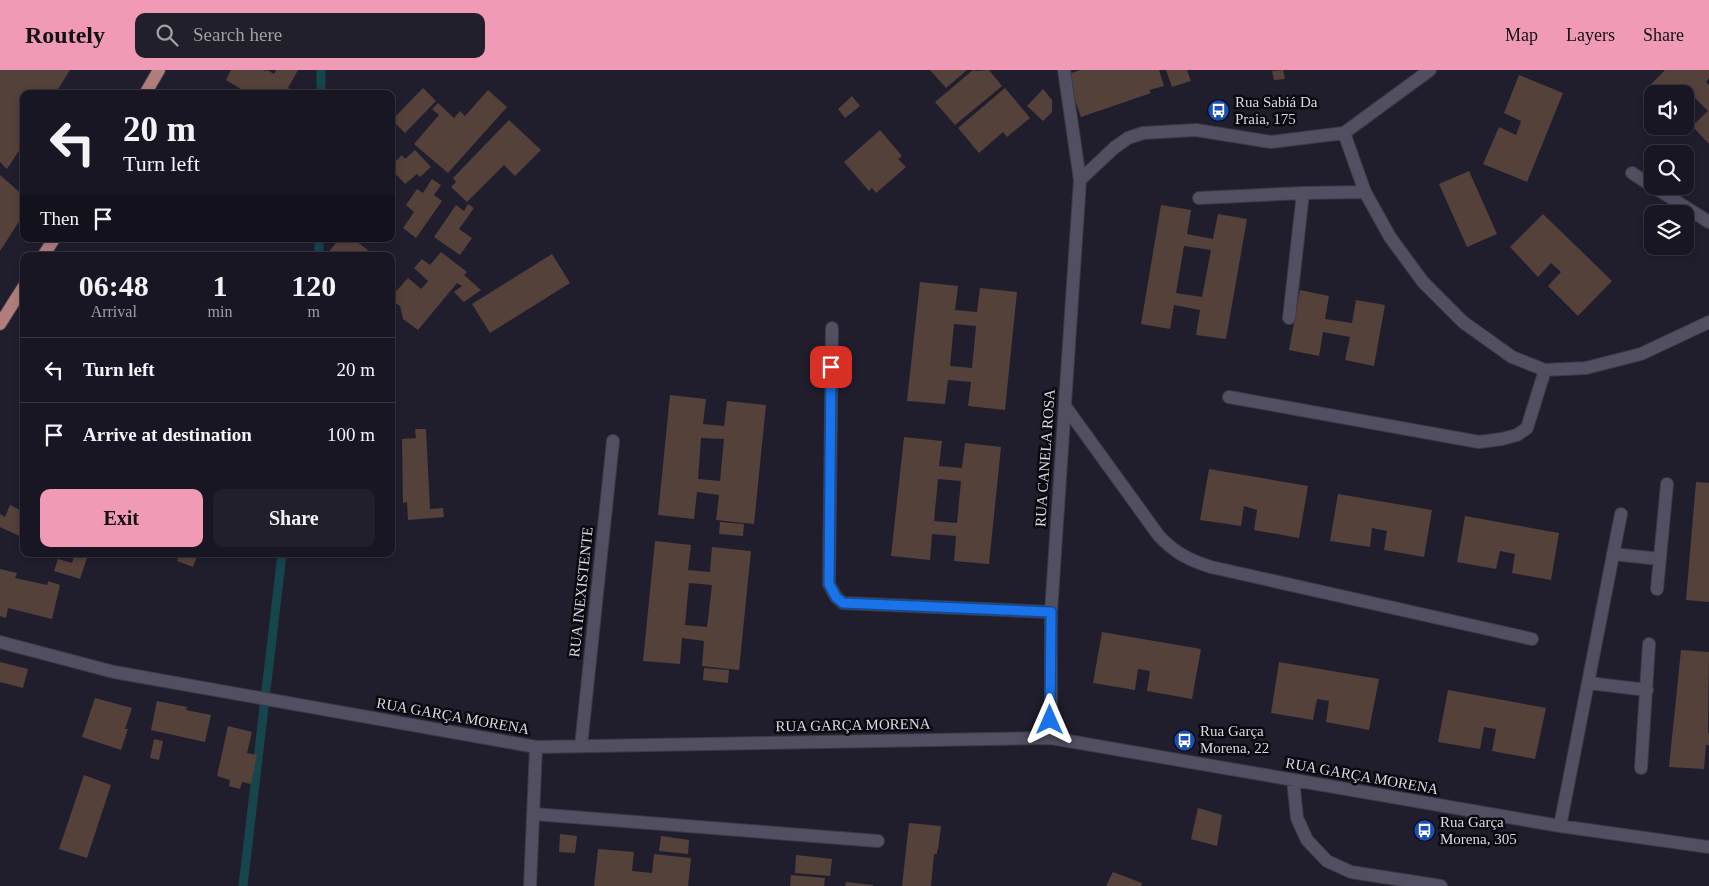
<!DOCTYPE html>
<meta charset="utf-8">
<style>
body{margin:0;font-family:Georgia,serif;background:#211f2a;color:#f1f3f6;height:100vh;display:flex;flex-direction:column;font-size:19px;white-space:nowrap}
*{box-sizing:border-box;margin:0}
p{font-size:16px;color:#9f9fa5}
.icon{flex:none;width:28px;height:28px;fill:none;stroke:currentColor;stroke-width:2;stroke-linecap:round;stroke-linejoin:round}
.map{position:relative;flex:1;overflow:hidden}
.drawer{position:absolute;left:20px;top:182px;width:375px;height:305px;display:flex;flex-direction:column;background:#181622;border-radius:10px;box-shadow:0 2px 8px #0003,0 0 0 1px #363540}
.drawer>*{flex:none}
.guide{position:absolute;left:20px;top:20px;width:375px;height:152px;border-radius:10px;box-shadow:0 2px 8px #0003,0 0 0 1px #363540;background:#181622;color:#f1f3f6;overflow:hidden}
.controls{position:absolute;left:1644px;top:15px;display:grid;gap:10px}
.controls a{display:grid;place-items:center;width:50px;height:50px;border-radius:10px;background:#181622;box-shadow:0 2px 8px #0003,0 0 0 1px #363540;font-size:25px}
.pin{position:absolute;display:grid;place-items:center;width:42px;height:42px;color:#fff;margin:-21px;border-radius:10px;box-shadow:0 2px 8px #0006}
.me{position:absolute;width:55px;margin:-28px;rotate:0deg;stroke-linejoin:round;filter:drop-shadow(0 0 4px #0008)}
.turn{display:flex;align-items:center;gap:18px;height:105px;padding:0 20px;font-size:22px}
.turn .icon{width:65px;height:65px;stroke-width:2.5}
.turn b{display:block;font-size:35px;line-height:42px}
.then{display:flex;align-items:center;height:48px;padding:0 20px;background:#0003;gap:10px;font-size:19px}
.eta{display:flex;justify-content:space-evenly;align-items:center;height:85px;text-align:center}
.eta b{font-size:30px;font-weight:700;line-height:35px}
.button{display:flex;gap:10px;margin-top:auto;padding:10px 20px}
.button a{flex:1;height:58px;border-radius:10px;background:#f09ab6;color:#111;font-size:20px;font-weight:700;line-height:58px;text-align:center}
.button a+a{background:#211f2a;color:#f1f3f6}
ul{padding:0;list-style:none}
li{display:flex;align-items:center;gap:15px;height:65px;padding:0 20px;border-top:1px solid #363540}
li div{flex:1}
li b{display:block;font-size:19px}
li em{font-style:normal}
header{display:flex;align-items:center;gap:30px;box-sizing:border-box;height:70px;padding:0 25px;background:#f09ab6;color:#111}
header strong{font-size:24px}
nav{display:flex;gap:28px;margin-inline-start:auto;font-size:18px}
.search{width:350px;height:45px;background:#211f2a;display:flex;align-items:center;gap:12px;box-sizing:border-box;padding:0 18px;border-radius:10px;color:#9f9fa5;font-size:19px}
.map>svg:first-child{display:block}
.lines{fill:none;stroke-linecap:round;stroke-linejoin:round}
.stream{stroke:#16454c;stroke-width:9}
.building{fill:#54413a;fill-rule:evenodd}
.minor-casing{stroke:#3c3a47;stroke-width:14}
.major-casing{stroke:#3c3a47;stroke-width:14}
.minor{stroke:#514f61;stroke-width:12}
.major{stroke:#b27e7d;stroke-width:12}
.route-casing{stroke:#114b97;stroke-width:12}
.route{stroke:#1a73e8;stroke-width:9}
.labels{text-anchor:middle;dominant-baseline:central;stroke-width:5;stroke-linejoin:round;paint-order:stroke}
.poi-label{font-size:15px;fill:#dad9e4;stroke:#0a0910;text-anchor:start}
.street-label{font-size:15px;fill:#dad9e4;stroke:#0a0910}
</style>
<header>
<strong>Routely</strong>
<div class="search"><svg class="icon" aria-label="search" viewBox="0 0 24 24"><circle cx="10" cy="10" r="6"/><path d="M15 15l6 6"/></svg>Search here</div>
<nav><a>Map</a><a>Layers</a><a>Share</a></nav>
</header>
<div class="map">
<svg width="1709" height="816" viewBox="0 0 1709 816">
<rect width="100%" height="100%" fill="#201e2d"/>
<g class="lines">
<path class="stream" d="M 321,24 L 321,0
M 319,186 L 319,169
M 243,816 L 282,484"/>
</g>
<path class="building" d="M 0,0 L 70,0 L 55,24 L 24,24 L 24,73 L 7,99 L 0,92 Z
M 231,0 L 263,0 L 266,1 L 267,0 L 274,4 L 276,0 L 298,0 L 288,18 L 293,21 L 291,24 L 238,24 L 241,19 L 226,10 Z
M 930,0 L 967,0 L 946,18 Z
M 973,0 L 977,1 L 989,0 L 1002,16 L 955,55 L 935,32 Z
M 1080,0 L 1159,0 L 1164,16 L 1149,20 L 1151,23 L 1081,47 L 1066,5 Z
M 1166,0 L 1187,0 L 1191,11 L 1172,17 Z
M 1283,0 L 1285,9 L 1274,10 L 1272,1 Z
M 1665,0 L 1709,0 L 1709,8 L 1706,12 L 1709,15 L 1709,74 L 1692,56 L 1708,41 L 1692,25 L 1685,31 L 1685,24 L 1660,24 L 1651,14 Z
M 1519,5 L 1563,23 L 1527,112 L 1483,94 L 1499,57 L 1516,65 L 1521,51 L 1504,43 Z
M 423,18 L 436,31 L 405,63 L 392,50 Z
M 1005,18 L 1030,48 L 1007,67 L 1003,62 L 979,83 L 958,58 Z
M 1043,19 L 1052,30 L 1052,42 L 1043,51 L 1027,36 Z
M 488,20 L 507,37 L 448,103 L 414,74 L 439,45 L 432,39 L 438,33 L 454,48 L 460,41 L 465,46 Z
M 852,26 L 860,36 L 845,48 L 838,39 Z
M 509,50 L 541,80 L 515,106 L 504,95 L 467,132 L 451,117 L 456,112 L 453,108 Z
M 880,60 L 902,86 L 898,89 L 906,97 L 876,123 L 872,118 L 869,121 L 844,92 Z
M 415,80 L 431,97 L 420,107 L 417,104 L 405,114 L 394,102 L 391,105 L 391,88 L 395,92 L 402,85 L 405,89 Z
M 1469,101 L 1497,164 L 1467,177 L 1439,114 Z
M 0,105 L 24,126 L 24,144 L 0,181 Z
M 432,109 L 441,115 L 434,125 L 442,131 L 416,168 L 403,158 L 414,142 L 406,135 L 417,119 L 423,123 Z
M 468,134 L 474,138 L 459,159 L 472,168 L 460,185 L 434,167 L 456,135 L 464,141 Z
M 1161,135 L 1191,140 L 1187,164 L 1213,169 L 1218,144 L 1247,149 L 1226,269 L 1196,265 L 1200,240 L 1174,235 L 1170,259 L 1141,254 ZM 1184,176 L 1211,180 L 1202,227 L 1176,223 Z
M 1543,144 L 1612,211 L 1578,246 L 1548,216 L 1561,202 L 1551,193 L 1538,207 L 1510,177 Z
M 339,169 L 353,169 L 376,186 L 345,186 L 346,185 L 342,182 L 339,186 L 330,186 L 327,184 Z
M 441,182 L 467,202 L 464,205 L 481,220 L 464,232 L 454,222 L 462,216 L 457,213 L 418,260 L 403,249 L 400,236 L 391,230 L 391,227 L 408,208 L 421,219 L 428,211 L 414,198 L 422,189 L 430,195 Z
M 552,184 L 570,213 L 490,263 L 472,234 Z
M 920,212 L 958,216 L 955,240 L 977,242 L 980,218 L 1017,222 L 1005,340 L 968,336 L 971,312 L 948,310 L 945,334 L 907,331 ZM 954,254 L 976,256 L 972,298 L 950,296 Z
M 1300,220 L 1329,226 L 1325,249 L 1352,253 L 1356,230 L 1385,235 L 1374,296 L 1345,290 L 1350,267 L 1323,262 L 1319,286 L 1289,280 Z
M 670,325 L 706,329 L 703,354 L 724,356 L 727,331 L 766,335 L 754,454 L 716,450 L 719,425 L 697,422 L 694,449 L 658,445 ZM 701,368 L 724,369 L 720,411 L 698,409 Z
M 415,359 L 426,359 L 430,439 L 443,438 L 444,447 L 408,450 L 407,432 L 403,433 L 402,369 L 416,368 Z
M 904,367 L 942,371 L 939,396 L 962,398 L 965,373 L 1001,377 L 989,494 L 954,491 L 956,466 L 932,464 L 930,490 L 891,486 ZM 938,409 L 961,411 L 957,453 L 934,451 Z
M 1209,399 L 1308,416 L 1299,468 L 1254,460 L 1257,440 L 1244,436 L 1241,456 L 1200,450 Z
M 1696,412 L 1709,413 L 1709,532 L 1686,530 Z
M 1338,424 L 1432,440 L 1424,487 L 1384,480 L 1387,461 L 1372,458 L 1370,477 L 1330,471 Z
M 10,435 L 24,442 L 24,468 L 0,457 L 0,444 L 5,447 Z
M 1465,446 L 1559,463 L 1551,510 L 1512,503 L 1515,484 L 1500,481 L 1496,499 L 1457,492 Z
M 720,452 L 744,454 L 743,466 L 719,464 Z
M 655,471 L 691,475 L 688,500 L 710,502 L 712,477 L 751,481 L 739,600 L 702,596 L 704,571 L 682,568 L 680,594 L 643,591 ZM 689,513 L 712,515 L 707,557 L 685,555 Z
M 75,484 L 88,485 L 80,509 L 54,501 L 58,489 L 72,493 Z
M 174,484 L 198,484 L 193,497 L 177,491 L 179,486 Z
M 0,499 L 17,503 L 15,508 L 47,515 L 48,511 L 60,515 L 52,549 L 8,538 L 6,548 L 0,546 Z
M 1102,562 L 1201,579 L 1192,629 L 1147,621 L 1150,601 L 1138,599 L 1135,620 L 1093,613 Z
M 1681,580 L 1709,582 L 1708,663 L 1709,663 L 1709,675 L 1706,675 L 1704,699 L 1669,697 Z
M 0,592 L 28,599 L 23,618 L 0,612 Z
M 1279,592 L 1379,609 L 1369,660 L 1326,652 L 1329,631 L 1317,629 L 1313,650 L 1271,643 Z
M 704,598 L 729,600 L 728,613 L 703,610 Z
M 1448,620 L 1546,638 L 1535,689 L 1492,681 L 1496,659 L 1484,657 L 1480,679 L 1438,672 Z
M 95,628 L 132,638 L 125,659 L 128,659 L 121,680 L 82,667 Z
M 157,631 L 187,637 L 186,640 L 211,645 L 205,672 L 151,660 Z
M 228,656 L 252,662 L 247,683 L 257,685 L 251,714 L 242,712 L 240,719 L 229,716 L 230,710 L 217,706 Z
M 154,669 L 163,671 L 159,690 L 150,688 Z
M 84,705 L 111,715 L 87,788 L 59,779 Z
M 1198,738 L 1222,745 L 1217,776 L 1191,769 Z
M 909,753 L 941,756 L 938,780 L 937,780 L 937,784 L 934,784 L 931,816 L 902,816 Z
M 560,764 L 577,766 L 575,783 L 559,782 Z
M 661,766 L 689,770 L 688,784 L 659,781 Z
M 598,779 L 634,782 L 632,801 L 652,803 L 654,784 L 691,788 L 688,816 L 594,816 Z
M 796,785 L 832,789 L 830,806 L 795,803 Z
M 1113,802 L 1142,813 L 1141,816 L 1106,816 Z
M 791,805 L 825,808 L 824,816 L 790,816 Z
M 846,812 L 873,815 L 873,816 L 845,816 Z"/>
<g class="lines">
<defs>
<path id="minor" d="M 1344,63 L 1365,122 L 1390,167 L 1423,212 L 1463,252 L 1512,287 L 1545,300 L 1586,298 L 1641,284 L 1709,252
M 1632,103 L 1709,152
M 1080,110 L 1114,78 L 1128,68 L 1143,63 L 1196,60 L 1271,72 L 1344,63 L 1430,0
M 1303,123 L 1365,122
M 1199,128 L 1303,123 L 1289,248
M 832,258 L 829,514 L 836,527 L 843,533 L 1051,542
M 1229,327 L 1479,372 L 1502,369 L 1517,365 L 1527,358 L 1545,300
M 1065,336 L 1159,466 C 1175,483 1189,490 1211,497 L 1532,569
M 1613,484 L 1660,489
M 1657,519 L 1667,414
M 0,572 L 114,602 L 536,677 L 1051,668 L 1560,756 L 1709,777
M 1589,613 L 1647,620
M 1051,668 L 1051,542 L 1080,110 L 1064,0
M 581,676 L 613,371
M 1641,698 L 1649,574
M 1293,710 L 1297,748 L 1307,770 L 1327,791 L 1351,802 L 1441,816
M 534,744 L 878,771
M 1560,756 L 1621,444
M 530,816 L 536,677"/>
<path id="major" d="M 145,24 L 159,0
M 43,186 L 54,169
M 0,254 L 24,216"/>
</defs>
<use href="#minor" class="minor-casing"/>
<use href="#major" class="major-casing"/>
<use href="#minor" class="minor"/>
<use href="#major" class="major"/>
</g>
<g class="lines">
<defs>
<path id="route" d="M 831,297 L 829,514 L 836,527 L 843,533 L 1051,542 L 1050,650"/>
</defs>
<use href="#route" class="route-casing"/>
<use href="#route" class="route"/>
</g>
<defs>
<symbol id="bus-disc" viewBox="-11 -11 22 22"><circle r="9.5" fill="#1a4fb4" stroke="#0a0910"/><path d="M-5-6H5V4H4V6H2V4H-2V6H-4V4H-5ZM-3.5-4V0h7V-4ZM-3.5 1.2v1.5H-2V1.2ZM2 1.2v1.5H3.5V1.2Z" fill="#fff"/></symbol>
</defs>
<g fill-rule="evenodd">
<use href="#bus-disc" x="1206" y="28" width="25" height="25"/>
<use href="#bus-disc" x="1172" y="658" width="25" height="25"/>
<use href="#bus-disc" x="1412" y="748" width="25" height="25"/>
</g>
<g class="labels">
<g class="poi-label">
<text x="1235" y="32">Rua Sabiá Da<tspan x="1235" dy="17">Praia, 175</tspan></text>
<text x="1200" y="661">Rua Garça<tspan x="1200" dy="17">Morena, 22</tspan></text>
<text x="1440" y="752">Rua Garça<tspan x="1440" dy="17">Morena, 305</tspan></text>
</g>
<g class="street-label">
<text transform="translate(1045 388) rotate(-86)">RUA CANELA ROSA</text>
<text transform="translate(581 522) rotate(-84)">RUA INEXISTENTE</text>
<text transform="translate(453 646) rotate(10)">RUA GARÇA MORENA</text>
<text transform="translate(853 655) rotate(-1)">RUA GARÇA MORENA</text>
<text transform="translate(1362 706) rotate(10)">RUA GARÇA MORENA</text>
</g>
</g>
</svg>
<div class="controls">
<a><svg class="icon" aria-label="sound" viewBox="0 0 24 24"><path d="M4 9h4l5-4v14l-5-4H4zM17 9q2 3 0 6"/></svg></a>
<a><svg class="icon" aria-label="search" viewBox="0 0 24 24"><circle cx="10" cy="10" r="6"/><path d="M15 15l6 6"/></svg></a>
<a><svg class="icon" aria-label="layers" viewBox="0 0 24 24"><path d="M12 4l9 5-9 5-9-5zM3 14l9 5 9-5"/></svg></a>
</div>
<div class="pin" style="left:831px;top:297px;background:#d93025"><svg class="icon" aria-label="arrive" viewBox="0 0 24 24"><path d="M6 21V4h12l-3 4 3 4H6"/></svg></div>
<svg class="me" style="left:1050px;top:650px" viewBox="-20 -20 40 40"><path d="M0-17L14 15 0 8-14 15z" fill="#1a73e8" stroke="#fff" stroke-width="4"/></svg>
<div class="guide">
<div class="turn"><svg class="icon" aria-label="left" viewBox="0 0 24 24"><path d="M17 20v-9H6M10 6l-5 5 5 5"/></svg><div><b>20 m</b>Turn left</div></div>
<div class="then">Then<svg class="icon" aria-label="arrive" viewBox="0 0 24 24"><path d="M6 21V4h12l-3 4 3 4H6"/></svg></div>
</div>
<section class="drawer">
<div class="eta">
<div><b>06:48</b><p>Arrival</p></div>
<div><b>1</b><p>min</p></div>
<div><b>120</b><p>m</p></div>
</div>
<ul>
<li><svg class="icon" aria-label="left" viewBox="0 0 24 24"><path d="M17 20v-9H6M10 6l-5 5 5 5"/></svg><div><b>Turn left</b></div><em>20 m</em></li>
<li><svg class="icon" aria-label="arrive" viewBox="0 0 24 24"><path d="M6 21V4h12l-3 4 3 4H6"/></svg><div><b>Arrive at destination</b></div><em>100 m</em></li>
</ul>
<div class="button"><a>Exit</a><a>Share</a></div>
</section>
</div>
